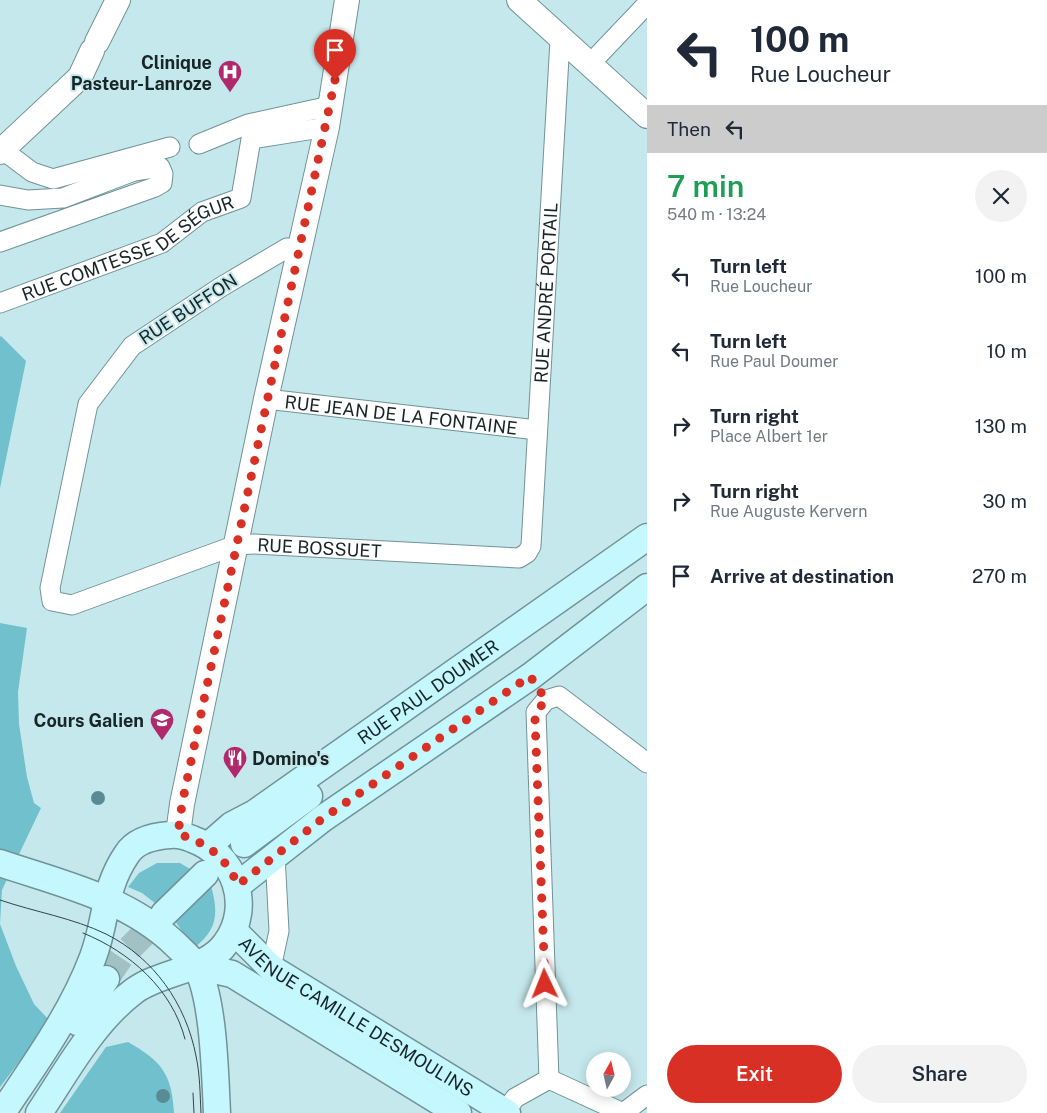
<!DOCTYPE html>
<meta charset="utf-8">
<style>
body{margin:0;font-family:"Public Sans",sans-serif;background:#f2f2f3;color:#1f2937;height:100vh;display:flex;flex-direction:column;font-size:19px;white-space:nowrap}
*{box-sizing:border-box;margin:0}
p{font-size:16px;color:#747a83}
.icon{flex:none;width:28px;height:28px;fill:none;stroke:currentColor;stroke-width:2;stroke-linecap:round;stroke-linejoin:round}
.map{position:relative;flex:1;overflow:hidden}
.sheet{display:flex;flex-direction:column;background:#fff;width:400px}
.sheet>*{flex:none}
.hud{background:#fff;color:#1f2937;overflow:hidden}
.needle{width:32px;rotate:8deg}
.buttons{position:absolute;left:586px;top:1052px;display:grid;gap:10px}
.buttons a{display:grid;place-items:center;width:45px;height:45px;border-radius:50%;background:#fff;box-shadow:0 2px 12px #0003;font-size:25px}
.pin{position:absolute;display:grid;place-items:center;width:42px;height:42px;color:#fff;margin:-51px -21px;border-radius:50% 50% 50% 0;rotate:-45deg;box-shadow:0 0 5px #0007}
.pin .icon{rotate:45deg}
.me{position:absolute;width:55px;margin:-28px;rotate:358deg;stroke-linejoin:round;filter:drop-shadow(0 0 4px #0008)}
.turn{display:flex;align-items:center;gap:18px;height:105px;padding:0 20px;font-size:22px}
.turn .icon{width:65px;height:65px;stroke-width:2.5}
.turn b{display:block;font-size:35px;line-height:42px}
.then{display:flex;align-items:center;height:48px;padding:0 20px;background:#0003;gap:10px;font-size:19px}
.round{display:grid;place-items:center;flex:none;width:52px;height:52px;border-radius:26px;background:#f2f2f3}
.head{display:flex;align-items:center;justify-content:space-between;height:85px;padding:0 20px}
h1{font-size:30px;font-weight:600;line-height:38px;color:#1e9e55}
.button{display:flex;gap:10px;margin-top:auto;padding:10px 20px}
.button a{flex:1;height:58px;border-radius:30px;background:#d93025;color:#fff;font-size:20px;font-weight:600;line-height:58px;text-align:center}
.button a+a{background:#f2f2f3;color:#1f2937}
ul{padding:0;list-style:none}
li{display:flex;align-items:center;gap:15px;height:75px;padding:0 20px}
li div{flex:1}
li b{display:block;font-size:19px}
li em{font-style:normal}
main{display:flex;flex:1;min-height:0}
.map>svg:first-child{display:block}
.green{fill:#70c1cd}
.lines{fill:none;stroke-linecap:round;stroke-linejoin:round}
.secondary-tunnel{stroke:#a2c1c5;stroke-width:26;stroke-dasharray:26 13;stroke-linecap:butt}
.minor-casing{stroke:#719297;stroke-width:21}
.tertiary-casing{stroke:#719297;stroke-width:26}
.secondary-casing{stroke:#719297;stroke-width:29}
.minor{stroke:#fff;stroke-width:19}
.tertiary{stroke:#fff;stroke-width:24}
.secondary{stroke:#c5f8fe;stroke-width:26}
.tram{stroke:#334447;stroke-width:1}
.tree{fill:#598c92}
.route{stroke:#d93025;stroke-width:9;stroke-dasharray:0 16.2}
.labels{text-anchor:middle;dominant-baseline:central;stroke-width:4;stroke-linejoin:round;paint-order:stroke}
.poi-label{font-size:18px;font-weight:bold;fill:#172527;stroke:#c5e8ed;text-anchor:end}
.street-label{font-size:18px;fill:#172527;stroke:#c5e8ed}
</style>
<main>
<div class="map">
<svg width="647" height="1113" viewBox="0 0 647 1113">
<rect width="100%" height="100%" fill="#c5e8ed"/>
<path class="green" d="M 1,336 L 26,361 L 0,488 L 0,337 Z
M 0,623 L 27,628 L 18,692 L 19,724 L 27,777 L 34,803 L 41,808 L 2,890 L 0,924 L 16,966 L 34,1004 L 50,1021 L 0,1087 Z
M 157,863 L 180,863 L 195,872 L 160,907 L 142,893 L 128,887 L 139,873 Z
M 211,886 C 219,914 217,930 194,948 L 175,921 Z
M 128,1042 C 161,1061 172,1073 174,1113 L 60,1113 L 106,1047 Z"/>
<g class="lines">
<path class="secondary-tunnel" d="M 106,979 L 121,957 L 164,914"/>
<defs>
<g id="minor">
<path d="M 589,65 L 647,4"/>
<path d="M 199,144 L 248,124 L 330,106"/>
<path d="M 3,150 L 32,172 L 53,179 L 170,147"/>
<path d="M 0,195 L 28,200 L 63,198 L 134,171 L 160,167 L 163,174 L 162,183 L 155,187 L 0,242"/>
<path id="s1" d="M 300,250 L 287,248 L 221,287 L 132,346 L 88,404 L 50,588 L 52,601 L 72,605 L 236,545 L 254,544 L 519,558 L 527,553 L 531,546 L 560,40"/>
<path id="s2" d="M 0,303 L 162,243 L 202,212 L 241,198 L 251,139 L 327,127"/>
<path id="s3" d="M 266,399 L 537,430"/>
<path d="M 271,968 L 279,931 L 275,855"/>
<path d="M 549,1079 L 623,1113 L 647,1095"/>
<path d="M 505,1112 L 515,1098 L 549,1079 L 536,712 L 546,700 L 559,696 L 647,763"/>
</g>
<path id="tertiary" d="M 519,0 L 647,116
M 97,42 L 118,0
M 0,152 L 80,77 L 92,51
M 178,834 L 182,804 L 266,399 L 327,127 L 347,0"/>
<g id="secondary">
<path d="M 244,844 L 309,796"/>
<path id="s4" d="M 208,846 L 232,825 L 255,813 L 647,537"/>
<path d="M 0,863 C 62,884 127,898 175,944 C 182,951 191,958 196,966 C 214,998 215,1075 217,1113"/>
<path d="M 238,885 L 322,819 L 531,676 L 647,587"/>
<path d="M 164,914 L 205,874"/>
<path id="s5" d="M 234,931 L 271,968 L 507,1113"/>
<path d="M 196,966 L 232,974 L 458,1113"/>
<path d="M 77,1022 L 106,979"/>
<path d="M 2,1113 C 35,1064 72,1013 93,957 C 107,920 103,889 127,854 C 136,840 155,836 170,835 C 179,834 185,836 192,839 C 235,854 253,906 226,943 C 207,971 161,971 134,991 C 93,1022 67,1071 39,1113"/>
</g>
</defs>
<use href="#minor" class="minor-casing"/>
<use href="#tertiary" class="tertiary-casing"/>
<use href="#secondary" class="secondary-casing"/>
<use href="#minor" class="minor"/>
<use href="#tertiary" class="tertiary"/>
<use href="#secondary" class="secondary"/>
<path class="tram" d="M 0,900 C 35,912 73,918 106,934 C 154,958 186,1004 196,1056 C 200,1074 200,1094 201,1113
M 83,933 C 130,952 172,989 185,1039
M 193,1093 L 194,1113"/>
</g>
<g class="tree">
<circle cx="98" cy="798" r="7"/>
<circle cx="163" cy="1096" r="7"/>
</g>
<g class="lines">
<path class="route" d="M 335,80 L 182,804 L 178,834 C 207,843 225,856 238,885 L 322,819 L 530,676 L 546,700 L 536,712 L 535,719 L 545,984"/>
</g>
<defs>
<symbol id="hospital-pin" viewBox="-11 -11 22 30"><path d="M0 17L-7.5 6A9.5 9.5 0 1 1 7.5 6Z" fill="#b1296c" stroke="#c5e8ed"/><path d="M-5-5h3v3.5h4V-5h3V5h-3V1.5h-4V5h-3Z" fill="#fff"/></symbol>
<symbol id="university-pin" viewBox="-11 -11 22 30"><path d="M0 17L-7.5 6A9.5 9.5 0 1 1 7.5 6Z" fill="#b1296c" stroke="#c5e8ed"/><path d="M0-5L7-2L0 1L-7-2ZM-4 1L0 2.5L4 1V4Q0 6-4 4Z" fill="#fff"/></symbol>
<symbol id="restaurant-pin" viewBox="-11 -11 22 30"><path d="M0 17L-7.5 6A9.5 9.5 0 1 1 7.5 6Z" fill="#b1296c" stroke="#c5e8ed"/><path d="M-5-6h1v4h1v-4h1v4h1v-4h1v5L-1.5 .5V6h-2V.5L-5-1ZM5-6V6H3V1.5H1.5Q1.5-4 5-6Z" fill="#fff"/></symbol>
</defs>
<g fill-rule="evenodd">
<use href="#hospital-pin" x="216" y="58" width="28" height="38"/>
<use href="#university-pin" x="148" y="706" width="28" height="38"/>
<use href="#restaurant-pin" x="221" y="744" width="28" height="38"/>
</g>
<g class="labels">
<g class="poi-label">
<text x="212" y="62">Clinique<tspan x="212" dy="21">Pasteur-Lanroze</tspan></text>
<text x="144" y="720">Cours Galien</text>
<text x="252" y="758" text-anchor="start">Domino's</text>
</g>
<g class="street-label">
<text stroke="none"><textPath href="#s2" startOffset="140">RUE COMTESSE DE SÉGUR</textPath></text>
<text stroke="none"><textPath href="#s1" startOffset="1220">RUE ANDRÉ PORTAIL</textPath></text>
<text transform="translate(188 309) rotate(-33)">RUE BUFFON</text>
<text stroke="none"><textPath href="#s3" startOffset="136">RUE JEAN DE LA FONTAINE</textPath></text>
<text stroke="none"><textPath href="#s1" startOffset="749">RUE BOSSUET</textPath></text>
<text stroke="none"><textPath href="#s4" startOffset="269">RUE PAUL DOUMER</textPath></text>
<text stroke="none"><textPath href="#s5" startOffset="150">AVENUE CAMILLE DESMOULINS</textPath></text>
</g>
</g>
</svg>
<div class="buttons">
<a><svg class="needle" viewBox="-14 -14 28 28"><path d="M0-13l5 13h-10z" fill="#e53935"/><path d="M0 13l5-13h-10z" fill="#747a83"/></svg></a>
</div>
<div class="pin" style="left:335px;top:80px;background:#d93025"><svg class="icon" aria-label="arrive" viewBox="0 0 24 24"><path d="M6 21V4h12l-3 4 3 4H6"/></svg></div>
<svg class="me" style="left:545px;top:984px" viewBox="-20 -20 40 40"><path d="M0-17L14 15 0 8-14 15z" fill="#d93025" stroke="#fff" stroke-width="4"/></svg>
</div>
<section class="sheet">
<div class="hud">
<div class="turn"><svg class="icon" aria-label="left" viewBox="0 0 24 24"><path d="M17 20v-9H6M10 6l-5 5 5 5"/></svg><div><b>100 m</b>Rue Loucheur</div></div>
<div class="then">Then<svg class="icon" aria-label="left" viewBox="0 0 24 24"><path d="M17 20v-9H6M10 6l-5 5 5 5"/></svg></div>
</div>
<div class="head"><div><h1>7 min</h1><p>540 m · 13:24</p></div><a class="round"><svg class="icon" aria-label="close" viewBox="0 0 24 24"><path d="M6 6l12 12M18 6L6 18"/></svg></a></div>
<ul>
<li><svg class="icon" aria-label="left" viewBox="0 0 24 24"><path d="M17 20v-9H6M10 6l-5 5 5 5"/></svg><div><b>Turn left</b><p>Rue Loucheur</p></div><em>100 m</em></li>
<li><svg class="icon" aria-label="left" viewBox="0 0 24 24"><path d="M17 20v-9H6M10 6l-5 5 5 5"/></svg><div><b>Turn left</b><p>Rue Paul Doumer</p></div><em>10 m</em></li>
<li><svg class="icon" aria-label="right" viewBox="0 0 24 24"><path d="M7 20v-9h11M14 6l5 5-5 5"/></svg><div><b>Turn right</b><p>Place Albert 1er</p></div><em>130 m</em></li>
<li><svg class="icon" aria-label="right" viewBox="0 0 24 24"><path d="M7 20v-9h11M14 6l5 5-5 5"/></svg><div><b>Turn right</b><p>Rue Auguste Kervern</p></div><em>30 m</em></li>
<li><svg class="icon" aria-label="arrive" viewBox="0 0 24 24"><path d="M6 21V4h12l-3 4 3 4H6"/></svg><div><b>Arrive at destination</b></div><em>270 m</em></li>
</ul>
<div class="button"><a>Exit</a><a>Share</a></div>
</section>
</main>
